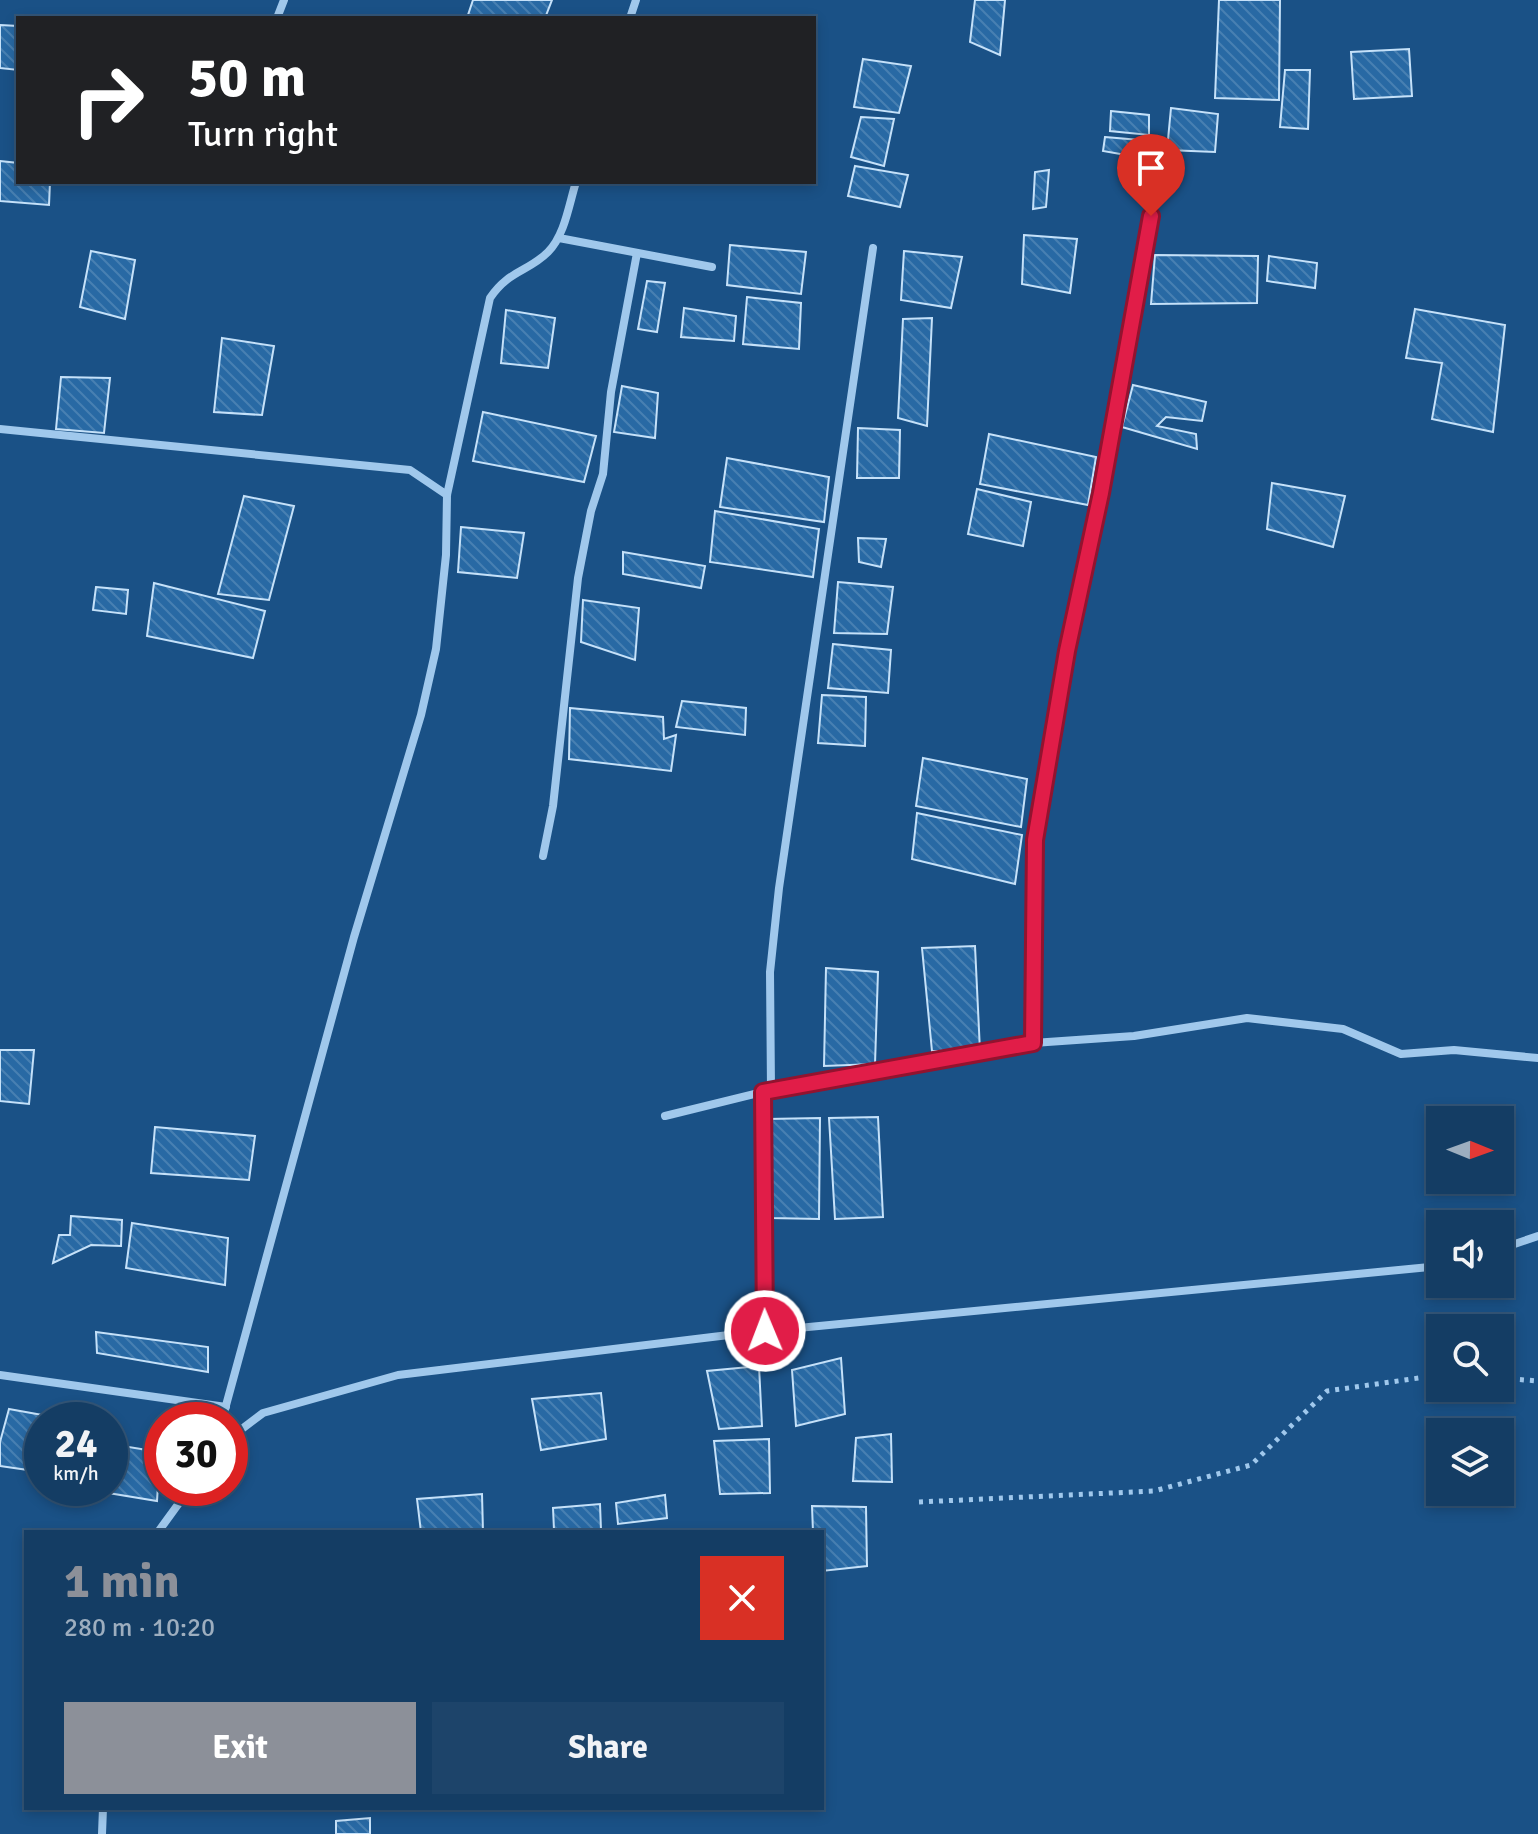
<!DOCTYPE html>
<meta charset="utf-8">
<style>
body{margin:0;font-family:Signika,sans-serif;background:#1d446a;color:#f1f3f6;height:100vh;display:flex;flex-direction:column;font-size:30px;white-space:nowrap}
*{box-sizing:border-box;margin:0}
p{font-size:26px;color:#9daebf}
.icon{flex:none;width:44px;height:44px;fill:none;stroke:currentColor;stroke-width:2;stroke-linecap:round;stroke-linejoin:round}
.map{position:relative;flex:1;overflow:hidden}
.sheet{position:absolute;left:24px;top:1530px;width:800px;height:280px;display:flex;flex-direction:column;background:#143d64;border-radius:0px;box-shadow:0 4px 12px #0003,0 0 0 2px #335678}
.sheet>*{flex:none}
.top-card{position:absolute;left:16px;top:16px;width:800px;height:168px;border-radius:0px;box-shadow:0 4px 12px #0003,0 0 0 2px #335678;background:#202124;color:#fff;overflow:hidden}
.needle{width:52px;rotate:91deg}
.controls{position:absolute;left:1426px;top:1106px;display:grid;gap:16px}
.controls a{display:grid;place-items:center;width:88px;height:88px;border-radius:0px;background:#143d64;box-shadow:0 4px 12px #0003,0 0 0 2px #335678;font-size:40px}
.speed{position:absolute;left:24px;top:1402px;display:flex;gap:16px;font-size:40px;font-weight:700;text-align:center}
.speed>*{display:grid;place-content:center;width:104px;height:104px;border-radius:50%;background:#143d64;box-shadow:0 4px 12px #0003,0 0 0 2px #335678;line-height:1}
.speed small{font-size:20px;font-weight:400}
.speed .limit{border:12px solid #d22;background:#fff;color:#111}
.pin{position:absolute;display:grid;place-items:center;width:68px;height:68px;color:#fff;margin:-82px -34px;border-radius:50% 50% 50% 0;rotate:-45deg;box-shadow:0 0 8px #0007}
.pin .icon{rotate:45deg}
.me{position:absolute;width:88px;margin:-44px;rotate:359deg;stroke-linejoin:round;filter:drop-shadow(0 0 6px #0008)}
.turn{display:flex;align-items:center;gap:28px;height:168px;padding:0 40px;font-size:36px}
.turn .icon{width:104px;height:104px;stroke-width:2.5}
.turn b{display:block;font-size:56px;line-height:68px}
.round{display:grid;place-items:center;flex:none;width:84px;height:84px;border-radius:0px;background:#1d446a}
.overview{display:flex;align-items:center;justify-content:space-between;height:136px;padding:0 40px}
h1{font-size:48px;font-weight:800;line-height:60px;color:#8c9099}
.button{display:flex;gap:16px;margin-top:auto;padding:16px 40px}
.button a{flex:1;height:92px;border-radius:0px;background:#8c9099;color:#fff;font-size:32px;font-weight:800;line-height:92px;text-align:center}
.button a+a{background:#1d446a;color:#f1f3f6}
.map>svg:first-child{display:block}
.building{fill:url(#building-back-hatch);stroke:#c5e1f9;stroke-width:2}
.lines{fill:none;stroke-linecap:round;stroke-linejoin:round}
.path{stroke:#a0c8ec;stroke-width:5;stroke-dasharray:4 6;stroke-linecap:butt}
.street{stroke:#a0c8ec;stroke-width:8}
.route-casing{stroke:#92132f;stroke-width:20}
.route{stroke:#e11d48;stroke-width:14}
</style>
<div class="map">
<svg width="1538" height="1834" viewBox="0 0 1538 1834">
<defs>
<pattern id="building-back-hatch" width="6" height="6" patternUnits="userSpaceOnUse" patternTransform="scale(2)"><rect width="6" height="6" fill="#2869a4"/><path d="M-1 5l2 2M0 0l6 6M5-1l2 2" fill="none" stroke="#4880b2"/></pattern>
</defs>
<rect width="100%" height="100%" fill="#1a5186"/>
<path class="building" d="M 473,0 L 552,0 L 545,18 L 476,18 L 468,15 Z
M 975,0 L 1005,0 L 1000,55 L 970,42 Z
M 1219,0 L 1280,0 L 1279,100 L 1215,98 Z
M 0,25 L 18,26 L 18,70 L 0,68 Z
M 1409,49 L 1412,96 L 1354,99 L 1351,52 Z
M 863,59 L 911,66 L 899,113 L 854,107 Z
M 1285,70 L 1310,70 L 1308,129 L 1280,127 Z
M 1171,108 L 1218,114 L 1215,152 L 1167,150 Z
M 1111,111 L 1149,115 L 1149,135 L 1110,131 Z
M 861,117 L 894,119 L 884,166 L 851,157 Z
M 1105,137 L 1151,141 L 1149,159 L 1103,151 Z
M 0,161 L 18,163 L 18,182 L 50,182 L 49,205 L 0,201 Z
M 855,166 L 908,175 L 900,207 L 848,196 Z
M 1049,170 L 1046,207 L 1033,209 L 1035,172 Z
M 1024,235 L 1077,239 L 1070,293 L 1022,284 Z
M 730,245 L 806,252 L 801,294 L 727,285 Z
M 91,251 L 135,260 L 125,319 L 80,307 Z
M 904,251 L 962,257 L 951,308 L 901,300 Z
M 1155,255 L 1258,256 L 1257,303 L 1151,304 Z
M 1269,256 L 1317,263 L 1315,288 L 1267,281 Z
M 647,281 L 665,283 L 657,332 L 638,329 Z
M 747,297 L 801,303 L 799,349 L 743,344 Z
M 684,308 L 736,316 L 734,341 L 681,337 Z
M 1415,309 L 1505,325 L 1493,432 L 1432,419 L 1442,363 L 1406,358 Z
M 506,310 L 555,318 L 548,368 L 501,363 Z
M 932,318 L 927,426 L 898,418 L 903,319 Z
M 222,338 L 274,346 L 262,415 L 214,412 Z
M 61,377 L 110,378 L 104,433 L 56,429 Z
M 1133,385 L 1206,402 L 1202,421 L 1166,417 L 1157,426 L 1196,434 L 1197,449 L 1122,427 Z
M 622,386 L 658,393 L 655,438 L 614,432 Z
M 483,412 L 596,436 L 584,482 L 473,461 Z
M 858,428 L 900,430 L 899,478 L 857,478 Z
M 989,434 L 1096,457 L 1088,505 L 980,484 Z
M 727,458 L 829,477 L 824,522 L 720,507 Z
M 1272,483 L 1345,496 L 1333,547 L 1267,529 Z
M 977,489 L 1031,502 L 1023,546 L 968,534 Z
M 244,496 L 294,506 L 269,600 L 218,594 Z
M 715,511 L 819,529 L 813,577 L 710,562 Z
M 461,527 L 524,533 L 517,578 L 458,572 Z
M 858,538 L 886,539 L 881,567 L 859,562 Z
M 623,552 L 705,566 L 701,588 L 623,574 Z
M 838,582 L 893,587 L 887,634 L 834,633 Z
M 154,583 L 265,611 L 253,658 L 147,636 Z
M 96,587 L 128,590 L 126,614 L 93,610 Z
M 583,600 L 639,608 L 635,660 L 581,642 Z
M 833,644 L 891,650 L 888,693 L 828,688 Z
M 822,695 L 866,697 L 865,746 L 818,743 Z
M 682,701 L 746,708 L 745,735 L 676,727 Z
M 570,708 L 663,717 L 664,739 L 676,735 L 671,771 L 569,759 Z
M 923,758 L 1027,779 L 1021,827 L 916,806 Z
M 917,813 L 1022,835 L 1015,884 L 912,859 Z
M 975,946 L 980,1051 L 932,1051 L 922,948 Z
M 826,968 L 878,972 L 875,1064 L 824,1066 Z
M 0,1050 L 34,1050 L 29,1104 L 0,1101 Z
M 878,1117 L 883,1217 L 835,1219 L 829,1118 Z
M 820,1118 L 819,1219 L 771,1218 L 767,1119 Z
M 155,1127 L 255,1136 L 249,1180 L 151,1173 Z
M 71,1216 L 122,1220 L 121,1246 L 91,1245 L 53,1263 L 59,1235 L 70,1235 Z
M 132,1223 L 228,1238 L 225,1285 L 126,1268 Z
M 96,1332 L 208,1347 L 208,1372 L 97,1353 Z
M 841,1358 L 845,1414 L 796,1426 L 792,1370 Z
M 759,1366 L 762,1426 L 719,1429 L 707,1371 Z
M 601,1393 L 606,1439 L 541,1450 L 532,1399 Z
M 9,1409 L 59,1418 L 42,1420 L 42,1472 L 0,1466 L 0,1442 Z
M 891,1434 L 892,1482 L 853,1481 L 856,1438 Z
M 769,1439 L 770,1493 L 720,1494 L 714,1441 Z
M 110,1444 L 160,1452 L 157,1501 L 78,1488 L 110,1488 Z
M 482,1494 L 483,1532 L 421,1532 L 417,1499 Z
M 665,1495 L 667,1518 L 618,1524 L 616,1503 Z
M 600,1504 L 601,1530 L 554,1530 L 553,1508 Z
M 812,1506 L 866,1507 L 867,1566 L 822,1571 L 822,1532 L 813,1532 Z
M 370,1818 L 370,1834 L 336,1834 L 336,1821 Z"/>
<g class="lines">
<path class="path" d="M 1500,1378 L 1538,1381
M 919,1502 L 1154,1491 L 1251,1465 L 1327,1391 L 1440,1375"/>
<path class="street" d="M 277,18 L 284,0
M 630,18 L 636,0
M 559,238 L 712,267
M 0,429 L 410,470 L 447,495
M 543,856 L 553,806 L 578,578 L 591,511 L 603,474 L 611,392 L 637,253
M 1033,1043 L 1035,840 L 1067,651 L 1101,493 L 1157,174
M 771,1090 L 770,972 L 779,888 L 873,248
M 763,1092 L 765,1331
M 665,1116 L 771,1090 L 1033,1043 L 1134,1036 L 1247,1018 L 1343,1029 L 1401,1054 L 1454,1050 L 1538,1058
M 1500,1249 L 1538,1236
M 0,1375 L 226,1407
M 222,1420 L 354,937 L 421,715 L 436,649 L 446,555 L 447,495 L 490,298 C 509,270 528,272 548,252 C 565,235 569,204 576,182
M 230,1438 L 263,1413 L 398,1375 L 737,1334 L 1440,1266
M 158,1532 L 190,1488
M 102,1834 L 103,1808"/>
</g>
<g class="lines">
<defs>
<path id="route" d="M 765,1331 L 763,1092 L 1033,1043 L 1035,840 L 1067,651 L 1101,493 L 1151,216"/>
</defs>
<use href="#route" class="route-casing"/>
<use href="#route" class="route"/>
</g>
</svg>
<div class="controls">
<a><svg class="needle" viewBox="-14 -14 28 28"><path d="M0-13l5 13h-10z" fill="#e53935"/><path d="M0 13l5-13h-10z" fill="#9daebf"/></svg></a>
<a><svg class="icon" aria-label="sound" viewBox="0 0 24 24"><path d="M4 9h4l5-4v14l-5-4H4zM17 9q2 3 0 6"/></svg></a>
<a><svg class="icon" aria-label="search" viewBox="0 0 24 24"><circle cx="10" cy="10" r="6"/><path d="M15 15l6 6"/></svg></a>
<a><svg class="icon" aria-label="layers" viewBox="0 0 24 24"><path d="M12 4l9 5-9 5-9-5zM3 14l9 5 9-5"/></svg></a>
</div>
<div class="speed"><div>24<small>km/h</small></div><div class="limit">30</div></div>
<div class="pin" style="left:1151px;top:216px;background:#d93025"><svg class="icon" aria-label="arrive" viewBox="0 0 24 24"><path d="M6 21V4h12l-3 4 3 4H6"/></svg></div>
<svg class="me" style="left:765px;top:1331px" viewBox="-20 -20 40 40"><circle r="17" fill="#e11d48" stroke="#fff" stroke-width="3"/><path d="M0-11L8 9 0 5-8 9z" fill="#fff"/></svg>
<div class="top-card">
<div class="turn"><svg class="icon" aria-label="right" viewBox="0 0 24 24"><path d="M7 20v-9h11M14 6l5 5-5 5"/></svg><div><b>50 m</b>Turn right</div></div>
</div>
<section class="sheet">
<div class="overview"><div><h1>1 min</h1><p>280 m · 10:20</p></div><a class="round" style="background:#d93025;color:#fff"><svg class="icon" aria-label="close" viewBox="0 0 24 24"><path d="M6 6l12 12M18 6L6 18"/></svg></a></div>
<div class="button"><a>Exit</a><a>Share</a></div>
</section>
</div>
